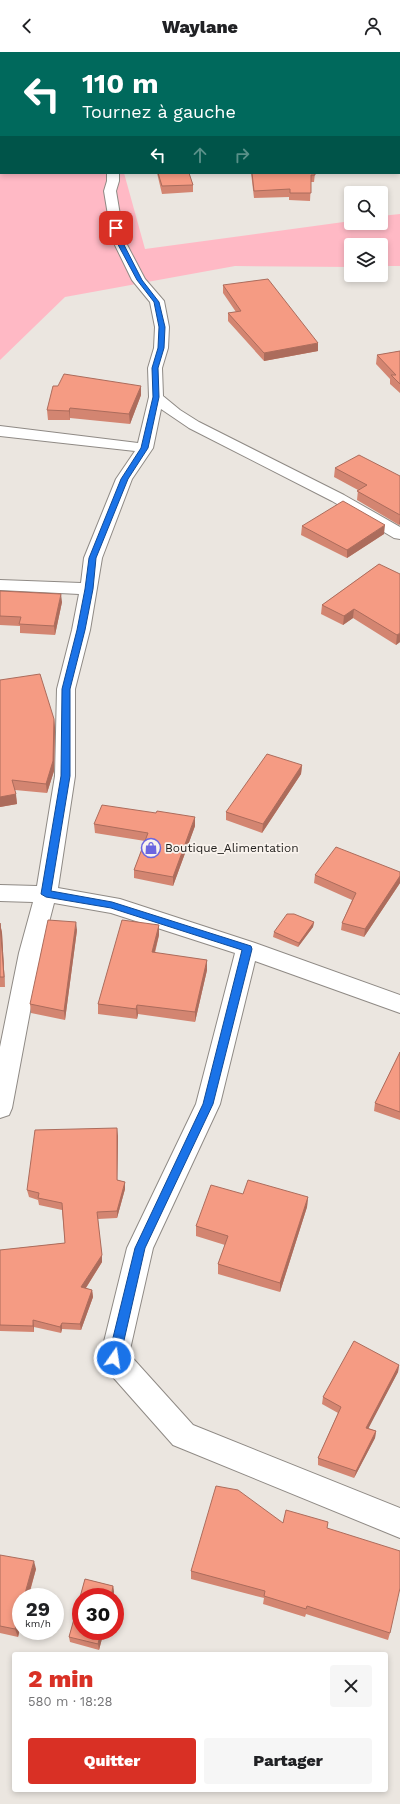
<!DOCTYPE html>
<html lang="fr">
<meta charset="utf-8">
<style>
body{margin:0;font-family:"Work Sans",sans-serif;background:#f6f6f6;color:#202124;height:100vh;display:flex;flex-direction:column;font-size:15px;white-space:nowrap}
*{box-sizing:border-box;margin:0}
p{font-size:13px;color:#757577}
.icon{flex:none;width:22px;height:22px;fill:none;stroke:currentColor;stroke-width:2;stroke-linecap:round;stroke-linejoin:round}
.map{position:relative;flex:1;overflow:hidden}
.details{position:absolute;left:12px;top:1600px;width:376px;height:140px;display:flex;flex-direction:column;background:#fff;border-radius:4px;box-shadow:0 2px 6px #0003}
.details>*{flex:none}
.banner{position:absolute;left:0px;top:0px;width:400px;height:122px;box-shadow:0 2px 6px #0003;background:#00695c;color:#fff;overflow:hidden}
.controls{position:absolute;left:344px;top:134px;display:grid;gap:8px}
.controls a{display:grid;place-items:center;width:44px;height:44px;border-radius:4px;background:#fff;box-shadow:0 2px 6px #0003;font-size:20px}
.speed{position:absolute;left:12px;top:1536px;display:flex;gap:8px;font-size:20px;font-weight:700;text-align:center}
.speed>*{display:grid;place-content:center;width:52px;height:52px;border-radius:50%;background:#fff;box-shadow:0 2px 6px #0003;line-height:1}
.speed small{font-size:10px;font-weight:400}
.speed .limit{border:6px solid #d22;background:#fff;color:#111}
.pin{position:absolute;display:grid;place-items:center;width:34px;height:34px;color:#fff;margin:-17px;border-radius:8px;box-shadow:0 2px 6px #0006}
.me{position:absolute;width:44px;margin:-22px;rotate:13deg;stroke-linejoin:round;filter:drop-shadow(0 0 3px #0008)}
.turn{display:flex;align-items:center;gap:14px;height:84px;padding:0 16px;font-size:18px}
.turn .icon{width:52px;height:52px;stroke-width:2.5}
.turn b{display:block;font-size:28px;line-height:34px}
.lanes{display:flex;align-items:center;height:38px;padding:0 16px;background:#0003;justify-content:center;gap:20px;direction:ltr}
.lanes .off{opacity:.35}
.round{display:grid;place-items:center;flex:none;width:42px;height:42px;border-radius:4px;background:#f6f6f6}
.summary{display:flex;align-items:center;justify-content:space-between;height:68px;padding:0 16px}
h1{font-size:24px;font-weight:800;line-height:30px;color:#d93025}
.button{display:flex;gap:8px;margin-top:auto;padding:8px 16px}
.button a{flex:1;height:46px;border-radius:4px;background:#d93025;color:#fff;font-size:16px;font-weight:800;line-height:46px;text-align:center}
.button a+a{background:#f6f6f6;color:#202124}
header{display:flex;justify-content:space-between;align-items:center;height:52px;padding:0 16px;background:#fff;font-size:18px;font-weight:800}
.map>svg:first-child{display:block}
.green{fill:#ffb9c5}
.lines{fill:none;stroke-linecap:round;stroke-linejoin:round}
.street-casing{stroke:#8f8a85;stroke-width:2}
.street{fill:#fff;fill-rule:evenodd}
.wall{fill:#d38571}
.shaded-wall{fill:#ac6c5c}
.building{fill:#f59b83;stroke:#ac6c5c}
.route{fill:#1a73e8;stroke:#114b97}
.labels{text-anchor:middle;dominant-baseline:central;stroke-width:3.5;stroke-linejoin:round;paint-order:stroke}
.poi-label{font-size:12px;fill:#211f1d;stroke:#f9f3ed;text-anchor:start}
</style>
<header><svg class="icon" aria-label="back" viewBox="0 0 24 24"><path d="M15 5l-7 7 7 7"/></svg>Waylane<svg class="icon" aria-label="person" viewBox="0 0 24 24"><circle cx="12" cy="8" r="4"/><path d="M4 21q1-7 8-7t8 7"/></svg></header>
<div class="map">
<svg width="400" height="1752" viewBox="0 0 400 1752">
<rect width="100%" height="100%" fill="#ebe6e0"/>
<path class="green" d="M 0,67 L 1,121 L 124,121 L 145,197 L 351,169 L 351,171 L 381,171 L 381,164 L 400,162 L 400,214 L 381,214 L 381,193 L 351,193 L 351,215 L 235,214 L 65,245 L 0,308 Z"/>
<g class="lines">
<defs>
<path id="street" d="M 138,0 L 148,0 L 148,1 L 138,1 Z
M 0,43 L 1,43 L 1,49 L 0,49 Z
M 107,121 L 119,121 L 119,129 L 116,139 L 124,187 L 145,227 L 164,249 L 169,275 L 168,296 L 162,316 L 163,344 L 180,358 L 199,370 L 344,443 L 400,475 L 400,487 L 394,486 L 332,449 L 189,376 L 161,357 L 153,396 L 132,427 L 102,506 L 90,578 L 75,637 L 75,724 L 58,836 L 120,847 L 255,891 L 400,943 L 400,961 L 255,909 L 220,1052 L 153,1196 L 129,1302 L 193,1373 L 400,1456 L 400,1486 L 173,1393 L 104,1315 L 100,1306 L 127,1196 L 196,1052 L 235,901 L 111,861 L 54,851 L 41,901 L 12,1056 L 9,1063 L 0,1066 L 0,995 L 19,901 L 33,850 L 0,849 L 0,833 L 37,834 L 55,724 L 57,637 L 72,578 L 79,542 L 0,538 L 0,528 L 81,531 L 84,506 L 116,427 L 135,399 L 0,384 L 0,374 L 138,391 L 149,345 L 148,316 L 154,296 L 155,275 L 150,250 L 132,228 L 112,187 L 104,139 L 107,129 Z"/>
</defs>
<use href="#street" class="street-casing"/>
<use href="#street" class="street"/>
</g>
<path class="wall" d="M 157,121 L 189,121 L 193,133 L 193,140 L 162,142 Z
M 251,121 L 315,121 L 314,130 L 311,130 L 310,149 L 289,148 L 289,145 L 254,146 Z
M 223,233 L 318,299 L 264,309 L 228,269 L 228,261 L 236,260 L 223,241 Z
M 400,299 L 400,341 L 390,332 L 390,327 L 376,312 L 377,303 Z
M 141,334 L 141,343 L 130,372 L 70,366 L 70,368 L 48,368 L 47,358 Z
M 335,416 L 400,424 L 400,472 L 399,473 L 357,448 L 358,438 L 334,425 Z
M 302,474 L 384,482 L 347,506 L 301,483 Z
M 379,512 L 400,590 L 396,593 L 353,566 L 343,573 L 321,562 L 322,553 Z
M 0,539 L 62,550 L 55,583 L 20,581 L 20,574 L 0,573 Z
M 0,628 L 54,667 L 55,676 L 54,719 L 47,741 L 15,738 L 17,752 L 0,755 Z
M 302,713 L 301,722 L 262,781 L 226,768 L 226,760 Z
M 94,772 L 195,774 L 173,834 L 134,826 L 134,818 L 145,789 L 95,781 Z
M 400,820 L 400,831 L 364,885 L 341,878 L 342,871 L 352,848 L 314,831 L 315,823 Z
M 314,870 L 313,875 L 298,895 L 273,885 L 274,880 Z
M 0,871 L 2,881 L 5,935 L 0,935 Z
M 159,873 L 159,883 L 155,901 L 207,908 L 207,918 L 195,970 L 138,962 L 137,967 L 98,962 L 98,952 Z
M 77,878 L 65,968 L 31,961 L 30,952 Z
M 400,1000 L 400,1068 L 374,1059 L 375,1051 Z
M 118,1084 L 117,1128 L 125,1130 L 125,1137 L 117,1166 L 98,1167 L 102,1210 L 86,1236 L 92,1238 L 93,1245 L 81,1278 L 62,1277 L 61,1281 L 34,1275 L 34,1280 L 0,1279 L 0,1198 L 65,1191 L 62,1158 L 39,1153 L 38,1148 L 29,1145 L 27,1138 Z
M 243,1142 L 308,1145 L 307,1155 L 280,1240 L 218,1222 L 218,1212 L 225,1193 L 196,1184 L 196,1174 Z
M 399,1313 L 398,1320 L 368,1376 L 376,1379 L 375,1386 L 354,1426 L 318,1413 L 318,1406 L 338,1361 L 322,1352 L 323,1345 Z
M 283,1471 L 327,1476 L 390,1581 L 388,1588 L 306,1562 L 305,1565 L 263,1552 L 264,1546 L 191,1527 L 191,1519 Z
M 0,1503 L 36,1517 L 18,1585 L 0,1581 Z
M 85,1527 L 113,1534 L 114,1540 L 113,1545 L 81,1545 L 81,1579 L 104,1579 L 99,1598 L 70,1590 L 69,1585 Z"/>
<path class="shaded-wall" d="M 318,291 L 318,299 L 264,309 L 264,301 Z
M 141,334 L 141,343 L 130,372 L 129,362 Z
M 70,356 L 70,368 L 69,359 Z
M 400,463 L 400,472 L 399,473 Z
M 385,473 L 384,482 L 347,506 L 347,498 Z
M 61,542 L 62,550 L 55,583 L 54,574 Z
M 354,557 L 353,566 L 343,573 L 344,564 Z
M 400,581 L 400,590 L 396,593 L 397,583 Z
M 54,667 L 55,676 L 54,719 L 47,741 L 46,732 Z
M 302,713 L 301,722 L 262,781 L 263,772 Z
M 16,742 L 17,752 L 0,755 L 0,745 Z
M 195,765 L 195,774 L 173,834 L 173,825 Z
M 400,824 L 400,831 L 364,885 L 365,877 Z
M 76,870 L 77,878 L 65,968 L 64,959 Z
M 314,870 L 313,875 L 298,895 L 299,891 Z
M 0,871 L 2,881 L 5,935 L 4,925 Z
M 159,873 L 159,883 L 152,910 L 152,900 Z
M 207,908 L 207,918 L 195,970 L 195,960 Z
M 137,953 L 138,962 L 137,967 L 136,957 Z
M 117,1076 L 118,1084 L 117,1135 Z
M 125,1130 L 125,1137 L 117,1166 L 117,1159 Z
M 308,1145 L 307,1155 L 280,1240 L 280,1231 Z
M 102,1203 L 102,1210 L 82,1242 L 81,1235 Z
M 92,1238 L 93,1245 L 81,1278 L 80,1272 Z
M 33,1268 L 34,1275 L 34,1280 L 33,1274 Z
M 62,1271 L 62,1277 L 61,1281 L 60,1275 Z
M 399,1313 L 398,1320 L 365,1383 L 366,1376 Z
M 376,1379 L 375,1386 L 354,1426 L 356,1419 Z
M 34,1509 L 36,1517 L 28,1545 L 24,1545 Z
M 113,1534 L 114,1540 L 113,1545 L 111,1545 Z
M 21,1556 L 21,1572 L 18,1585 L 15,1577 Z
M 101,1579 L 104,1579 L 99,1598 L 98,1592 Z"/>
<path class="building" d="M 158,121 L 189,121 L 193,133 L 162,134 Z
M 252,121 L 315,121 L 315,123 L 311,123 L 311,141 L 290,141 L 290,137 L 254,139 Z
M 268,227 L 318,291 L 264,301 L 228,261 L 241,259 L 223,233 Z
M 400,299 L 400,332 L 391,323 L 396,323 L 377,303 Z
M 64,322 L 141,334 L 129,362 L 70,356 L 69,359 L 47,358 L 53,334 L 58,334 Z
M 359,403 L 400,424 L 400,463 L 357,439 L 367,433 L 335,416 Z
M 343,449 L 385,473 L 347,498 L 302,474 Z
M 379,512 L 400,522 L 400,581 L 397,583 L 354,557 L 344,564 L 322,553 Z
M 0,539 L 61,542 L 54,574 L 19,572 L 21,565 L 0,564 Z
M 40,622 L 54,667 L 53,709 L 46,732 L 12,728 L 16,742 L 0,745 L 0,628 Z
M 267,702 L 302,713 L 263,772 L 226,760 Z
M 102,753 L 156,761 L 157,759 L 195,765 L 173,825 L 134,818 L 148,781 L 94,772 Z
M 336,795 L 400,820 L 400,824 L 365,877 L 342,871 L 356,841 L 315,823 Z
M 287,862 L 294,862 L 314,870 L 299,891 L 274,880 Z
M 48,868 L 76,870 L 64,959 L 30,952 Z
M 122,868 L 159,873 L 152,900 L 207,908 L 195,960 L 137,953 L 136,957 L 98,952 Z
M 0,871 L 4,925 L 0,925 Z
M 400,1000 L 400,1060 L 375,1051 Z
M 117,1076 L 117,1128 L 125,1130 L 117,1159 L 97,1160 L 102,1203 L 81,1235 L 92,1238 L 80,1272 L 62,1271 L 60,1275 L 33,1268 L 33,1274 L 0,1273 L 0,1198 L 65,1191 L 62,1151 L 38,1146 L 39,1141 L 27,1138 L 35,1078 Z
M 248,1128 L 308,1145 L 280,1231 L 218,1212 L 228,1184 L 196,1174 L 211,1133 L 243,1142 Z
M 354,1289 L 399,1313 L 366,1376 L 376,1379 L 356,1419 L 318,1406 L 341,1355 L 323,1345 Z
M 216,1434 L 238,1438 L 283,1471 L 286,1458 L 328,1470 L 327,1476 L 400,1499 L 400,1536 L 390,1581 L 307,1554 L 306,1557 L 264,1544 L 265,1539 L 191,1519 Z
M 0,1503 L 34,1509 L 24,1545 L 21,1545 L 21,1556 L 15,1577 L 0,1574 Z
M 85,1527 L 113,1534 L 111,1545 L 81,1545 L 81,1579 L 101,1579 L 98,1592 L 69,1585 Z"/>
<path class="route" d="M 114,175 L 119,176 L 121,187 L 142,228 L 159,250 L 165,275 L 164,296 L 158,316 L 159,345 L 148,396 L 128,427 L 96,506 L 93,537 L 85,578 L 70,637 L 70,724 L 51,839 L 112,850 L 251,894 L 252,897 L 213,1052 L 145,1196 L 120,1306 L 118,1310 L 114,1311 L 110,1310 L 108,1306 L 135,1196 L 203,1052 L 242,898 L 111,856 L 46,845 L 41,842 L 61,724 L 62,637 L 77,578 L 85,537 L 89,506 L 121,427 L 141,396 L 153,345 L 152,316 L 158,296 L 159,275 L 154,250 L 137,228 L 115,187 Z"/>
<defs>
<symbol id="shop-ring" viewBox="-11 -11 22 22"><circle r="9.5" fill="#f9f3ed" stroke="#6b66e0" stroke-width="1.5"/><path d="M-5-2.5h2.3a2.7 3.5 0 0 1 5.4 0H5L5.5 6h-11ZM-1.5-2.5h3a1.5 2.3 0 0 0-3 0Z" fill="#6b66e0"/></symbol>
</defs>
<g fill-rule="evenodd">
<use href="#shop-ring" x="140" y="785" width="22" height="22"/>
</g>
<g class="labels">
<g class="poi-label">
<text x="165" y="796">Boutique_Alimentation</text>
</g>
</g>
</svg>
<div class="controls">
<a><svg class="icon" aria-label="search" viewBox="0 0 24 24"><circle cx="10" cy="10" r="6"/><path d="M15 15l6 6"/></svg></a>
<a><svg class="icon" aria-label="layers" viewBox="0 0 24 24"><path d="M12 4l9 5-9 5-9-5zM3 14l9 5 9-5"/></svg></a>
</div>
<div class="speed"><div>29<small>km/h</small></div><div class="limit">30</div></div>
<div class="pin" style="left:116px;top:176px;background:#d93025"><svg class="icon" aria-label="arrive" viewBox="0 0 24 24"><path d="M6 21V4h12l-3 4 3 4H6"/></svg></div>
<svg class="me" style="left:114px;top:1306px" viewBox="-20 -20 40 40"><circle r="17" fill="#1a73e8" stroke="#fff" stroke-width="3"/><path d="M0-11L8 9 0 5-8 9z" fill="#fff"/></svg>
<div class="banner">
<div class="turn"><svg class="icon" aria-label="left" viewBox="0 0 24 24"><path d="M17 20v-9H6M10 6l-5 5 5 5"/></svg><div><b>110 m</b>Tournez à gauche</div></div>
<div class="lanes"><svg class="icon" aria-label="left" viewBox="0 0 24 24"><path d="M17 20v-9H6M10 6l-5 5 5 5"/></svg><svg class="icon off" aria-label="ahead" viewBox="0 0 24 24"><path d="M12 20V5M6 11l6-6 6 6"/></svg><svg class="icon off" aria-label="right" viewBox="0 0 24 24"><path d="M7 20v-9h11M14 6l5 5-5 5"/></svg></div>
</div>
<section class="details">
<div class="summary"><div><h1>2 min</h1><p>580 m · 18:28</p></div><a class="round"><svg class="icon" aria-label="close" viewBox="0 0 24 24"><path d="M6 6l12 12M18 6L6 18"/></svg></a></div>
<div class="button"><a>Quitter</a><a>Partager</a></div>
</section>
</div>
